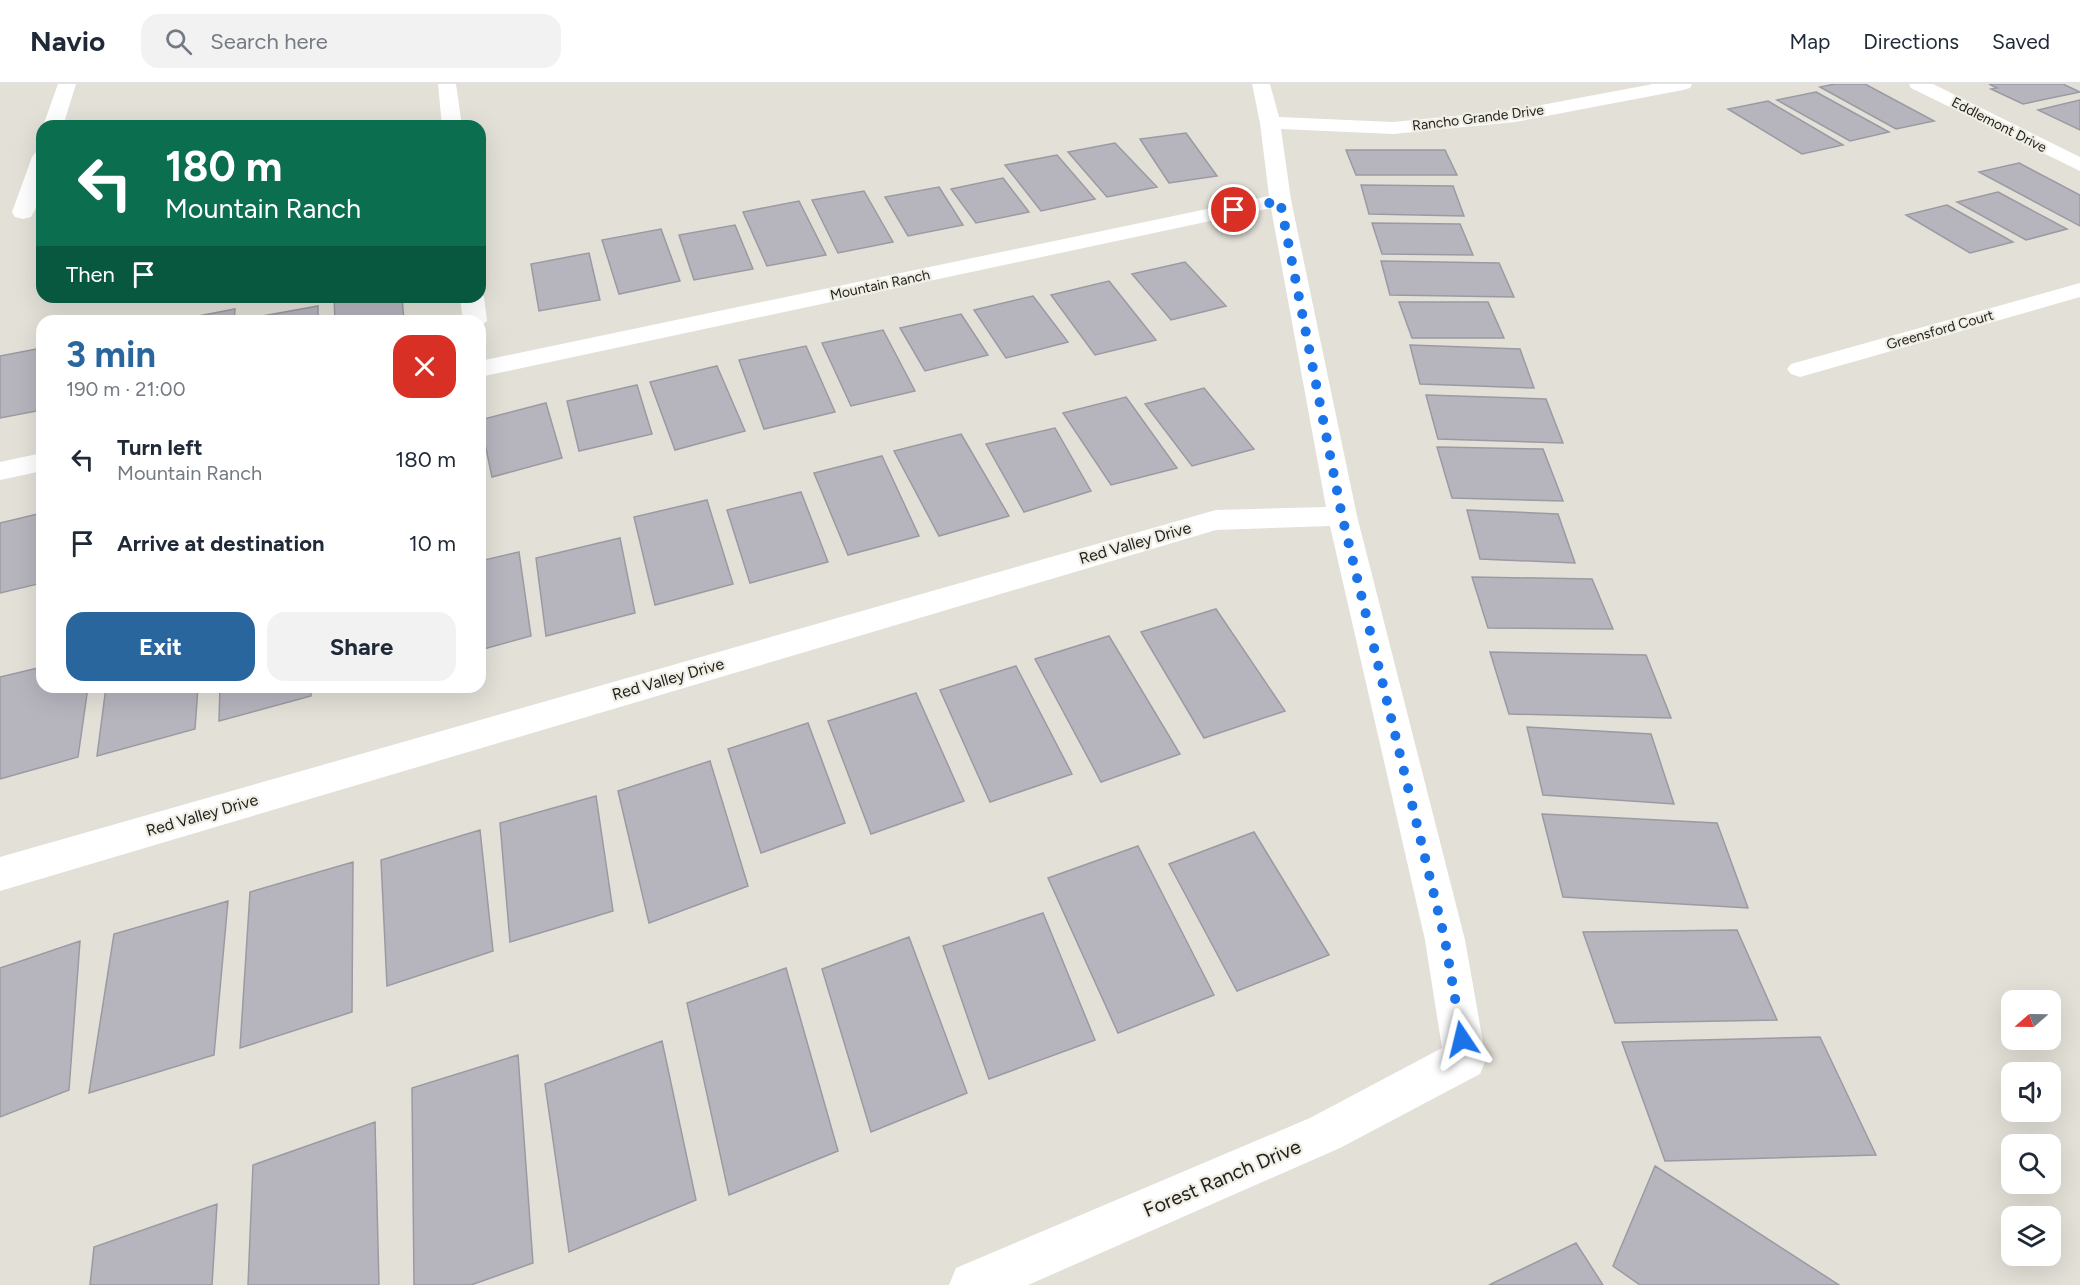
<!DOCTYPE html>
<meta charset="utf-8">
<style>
body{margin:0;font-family:Figtree,sans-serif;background:#f2f2f3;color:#1f2937;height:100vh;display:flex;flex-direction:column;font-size:22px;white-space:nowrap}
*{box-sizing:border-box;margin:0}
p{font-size:20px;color:#747a83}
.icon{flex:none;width:33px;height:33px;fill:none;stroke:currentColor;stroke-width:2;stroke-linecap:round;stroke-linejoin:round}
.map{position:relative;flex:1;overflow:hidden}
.details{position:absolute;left:36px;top:231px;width:450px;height:378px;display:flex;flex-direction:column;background:#fff;border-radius:18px;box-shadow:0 6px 24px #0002}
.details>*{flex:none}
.banner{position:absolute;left:36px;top:36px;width:450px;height:183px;border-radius:18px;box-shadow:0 6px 24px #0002;background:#0b6e4f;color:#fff;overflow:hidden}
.needle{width:39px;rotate:250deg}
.controls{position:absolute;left:2001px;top:906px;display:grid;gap:12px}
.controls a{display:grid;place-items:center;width:60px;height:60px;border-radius:12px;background:#fff;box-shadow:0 6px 24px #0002;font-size:30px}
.pin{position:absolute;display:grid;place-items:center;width:51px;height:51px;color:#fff;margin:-26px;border:3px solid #fff;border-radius:50%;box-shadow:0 2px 6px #0007}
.me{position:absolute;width:66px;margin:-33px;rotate:350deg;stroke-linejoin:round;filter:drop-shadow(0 0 4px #0008)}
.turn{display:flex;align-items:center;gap:21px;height:126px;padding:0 30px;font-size:27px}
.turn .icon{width:78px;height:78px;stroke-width:2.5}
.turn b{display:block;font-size:42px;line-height:51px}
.then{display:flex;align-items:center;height:57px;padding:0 30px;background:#0003;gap:12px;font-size:22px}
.round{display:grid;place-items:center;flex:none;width:63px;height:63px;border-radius:18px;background:#f2f2f3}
.head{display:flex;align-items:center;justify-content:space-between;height:102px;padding:0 30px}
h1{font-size:36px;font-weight:700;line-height:45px;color:#29669d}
.button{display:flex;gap:12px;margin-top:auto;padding:12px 30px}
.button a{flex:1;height:69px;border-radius:18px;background:#29669d;color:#fff;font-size:24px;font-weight:700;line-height:69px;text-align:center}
.button a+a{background:#f2f2f3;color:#1f2937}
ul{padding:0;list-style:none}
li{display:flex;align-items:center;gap:18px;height:84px;padding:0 30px}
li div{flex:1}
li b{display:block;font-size:22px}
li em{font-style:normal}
header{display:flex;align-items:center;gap:36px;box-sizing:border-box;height:84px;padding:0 30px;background:#fff;border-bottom:2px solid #e0e1e3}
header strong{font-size:28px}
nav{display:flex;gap:33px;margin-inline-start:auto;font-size:21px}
.search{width:420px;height:54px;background:#f2f2f3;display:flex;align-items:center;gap:15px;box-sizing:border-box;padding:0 21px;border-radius:18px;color:#747a83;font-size:22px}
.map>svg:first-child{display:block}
.building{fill:#b6b5be;stroke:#9b9aa3;stroke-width:1.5}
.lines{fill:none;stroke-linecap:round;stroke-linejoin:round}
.minor{fill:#fff;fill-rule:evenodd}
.route{stroke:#1a73e8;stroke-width:10;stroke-dasharray:0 18}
.labels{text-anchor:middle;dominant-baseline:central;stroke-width:4.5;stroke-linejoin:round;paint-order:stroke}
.far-street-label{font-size:14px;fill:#22221e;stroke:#efede4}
.street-label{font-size:16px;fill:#22221e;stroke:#efede4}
.near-street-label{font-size:20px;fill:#22221e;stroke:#efede4}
</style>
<header>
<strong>Navio</strong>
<div class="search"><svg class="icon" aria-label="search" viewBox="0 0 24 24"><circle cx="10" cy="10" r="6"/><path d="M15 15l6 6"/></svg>Search here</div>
<nav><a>Map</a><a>Directions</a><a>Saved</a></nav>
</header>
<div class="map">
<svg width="2080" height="1201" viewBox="0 0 2080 1201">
<rect width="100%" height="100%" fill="#e2e0d7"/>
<path class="building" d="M 1835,0 L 1865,0 L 1934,37 L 1896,45 L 1820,3 Z
M 1989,0 L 2063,0 L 2080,8 L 2023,20 L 1991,5 L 1997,4 Z
M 1816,8 L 1889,48 L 1850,57 L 1777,16 Z
M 2080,16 L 2080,46 L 2038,26 Z
M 1768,17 L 1843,61 L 1802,70 L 1728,25 Z
M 1186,49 L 1217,92 L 1169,99 L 1140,55 Z
M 1115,59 L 1157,103 L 1107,113 L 1068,68 Z
M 1346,66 L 1445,66 L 1457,91 L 1356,91 Z
M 1057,71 L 1095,115 L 1041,127 L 1005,81 Z
M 2019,79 L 2080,111 L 2080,142 L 1979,88 Z
M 1003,94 L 1029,128 L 976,139 L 951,105 Z
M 1361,101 L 1453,102 L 1464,132 L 1369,130 Z
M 939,103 L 963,141 L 908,152 L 885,113 Z
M 864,107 L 893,158 L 838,169 L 812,116 Z
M 1998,108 L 2067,145 L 2026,156 L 1957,118 Z
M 799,117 L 826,171 L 767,182 L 743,128 Z
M 1947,121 L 2013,158 L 1970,169 L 1906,131 Z
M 1372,139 L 1460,140 L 1473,171 L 1382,170 Z
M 735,141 L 753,185 L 694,196 L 679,151 Z
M 661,145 L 680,197 L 619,210 L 602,156 Z
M 589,169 L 600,216 L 539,227 L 531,180 Z
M 1381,177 L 1499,179 L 1514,213 L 1390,211 Z
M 1185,178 L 1226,222 L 1171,236 L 1132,190 Z
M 1109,197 L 1156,256 L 1095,271 L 1051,211 Z
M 1033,212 L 1068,258 L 1006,274 L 974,226 Z
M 334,213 L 402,213 L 404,237 L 335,237 Z
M 1399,218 L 1488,218 L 1504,254 L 1412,254 Z
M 318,222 L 318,237 L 252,237 L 252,234 Z
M 235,225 L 234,237 L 172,237 Z
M 961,230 L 988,271 L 925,287 L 900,244 Z
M 883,246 L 915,307 L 851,322 L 822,259 Z
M 1410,261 L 1520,265 L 1534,304 L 1420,300 Z
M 806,262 L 835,328 L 764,345 L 739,276 Z
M 42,264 L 42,326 L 0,334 L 0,272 Z
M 717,282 L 745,347 L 675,366 L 650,298 Z
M 637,301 L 652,350 L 579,367 L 567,317 Z
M 1204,304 L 1254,365 L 1192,382 L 1145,320 Z
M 1426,311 L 1546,315 L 1563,359 L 1438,355 Z
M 1126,313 L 1177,384 L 1111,401 L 1063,329 Z
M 546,319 L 562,374 L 492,393 L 480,336 Z
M 1055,344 L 1091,407 L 1024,428 L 986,360 Z
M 961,350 L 1009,432 L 939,452 L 894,367 Z
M 1437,363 L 1543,365 L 1563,417 L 1452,414 Z
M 882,372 L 919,452 L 848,471 L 814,389 Z
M 801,408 L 828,478 L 750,499 L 727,426 Z
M 707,416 L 733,500 L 655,521 L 634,433 Z
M 1467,426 L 1558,430 L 1575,479 L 1480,475 Z
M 42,429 L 42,499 L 0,509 L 0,439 Z
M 620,454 L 635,529 L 546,552 L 536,474 Z
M 519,468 L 531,552 L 480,566 L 480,477 Z
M 1472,493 L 1592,495 L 1613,545 L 1488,544 Z
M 1216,525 L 1285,627 L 1204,654 L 1141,548 Z
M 1109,552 L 1180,670 L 1101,698 L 1035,575 Z
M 1490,568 L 1646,571 L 1671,634 L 1509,630 Z
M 1016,582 L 1072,690 L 990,718 L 940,606 Z
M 42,583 L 42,603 L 88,603 L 78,673 L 0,695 L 0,593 Z
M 106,603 L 198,603 L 195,645 L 97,672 Z
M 220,603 L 311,603 L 311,612 L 219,637 Z
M 916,609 L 964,717 L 871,750 L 828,637 Z
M 808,639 L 845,739 L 761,769 L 728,665 Z
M 1527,643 L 1651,650 L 1674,720 L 1543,711 Z
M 710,677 L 748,802 L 649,839 L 618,707 Z
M 596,712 L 613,827 L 510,858 L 500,739 Z
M 1542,730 L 1717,739 L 1748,824 L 1563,813 Z
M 480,746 L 493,867 L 387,902 L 381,776 Z
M 1254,748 L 1329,871 L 1237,907 L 1169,780 Z
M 1138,762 L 1214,911 L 1118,949 L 1048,794 Z
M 353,778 L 352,928 L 240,964 L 250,808 Z
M 228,817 L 214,971 L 89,1009 L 114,850 Z
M 1043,829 L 1095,956 L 989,995 L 943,862 Z
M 1737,846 L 1777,936 L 1615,939 L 1583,848 Z
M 909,853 L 967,1009 L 871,1048 L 822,885 Z
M 80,857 L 69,1006 L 0,1033 L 0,884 Z
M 786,884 L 838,1067 L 729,1111 L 687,919 Z
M 1820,953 L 1876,1071 L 1665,1077 L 1622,958 Z
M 662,957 L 696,1116 L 569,1168 L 545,1000 Z
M 518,971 L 533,1179 L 471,1201 L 414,1201 L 412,1004 Z
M 375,1038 L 379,1201 L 248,1201 L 253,1081 Z
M 1655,1082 L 1839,1201 L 1640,1201 L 1613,1182 Z
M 217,1120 L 212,1201 L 90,1201 L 94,1163 Z
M 1576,1159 L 1603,1201 L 1489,1201 Z"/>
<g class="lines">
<path class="minor" d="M 58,0 L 76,0 L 63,42 L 43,42 Z
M 438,0 L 456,0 L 462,42 L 442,42 Z
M 1252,0 L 1270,0 L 1279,33 L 1393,38 L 1515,26 L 1653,0 L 1692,0 L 1690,4 L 1683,6 L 1515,38 L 1393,50 L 1281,45 L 1291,116 L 1357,432 L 1465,856 L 1486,975 L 1480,990 L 1340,1064 L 1028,1201 L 949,1201 L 956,1184 L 1310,1034 L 1442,964 L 1425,856 L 1330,442 L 1216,446 L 0,807 L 0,773 L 1216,426 L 1326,423 L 1271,124 L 480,293 L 480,277 L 1269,112 L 1260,39 Z
M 1909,0 L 1933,0 L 2080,73 L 2080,87 L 1911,4 Z
M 42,67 C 42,89 44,113 31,133 L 23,135 L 15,133 L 12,128 L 32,73 L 35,69 Z
M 2080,199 L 2080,213 L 1800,293 L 1791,290 L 1787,285 L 1791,280 Z
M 480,208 L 484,213 L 487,237 L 480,243 L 480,237 L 463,237 L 460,213 L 480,213 Z
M 42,369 L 42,387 L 0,396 L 0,378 Z"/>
</g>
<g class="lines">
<path class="route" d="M 1234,126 L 1280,117 L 1342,432 L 1445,856 L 1462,955"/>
</g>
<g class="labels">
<g class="far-street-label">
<text transform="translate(1478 34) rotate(-7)">Rancho Grande Drive</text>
<text transform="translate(1999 41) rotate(27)">Eddlemont Drive</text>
<text transform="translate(880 201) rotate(-12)">Mountain Ranch</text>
<text transform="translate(1940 246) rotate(-16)">Greensford Court</text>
</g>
<g class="street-label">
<text transform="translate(1135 459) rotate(-16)">Red Valley Drive</text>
<text transform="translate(668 595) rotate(-16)">Red Valley Drive</text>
<text transform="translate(202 731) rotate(-16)">Red Valley Drive</text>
</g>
<g class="near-street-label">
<text transform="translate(1222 1094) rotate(-23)">Forest Ranch Drive</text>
</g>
</g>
</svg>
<div class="controls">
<a><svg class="needle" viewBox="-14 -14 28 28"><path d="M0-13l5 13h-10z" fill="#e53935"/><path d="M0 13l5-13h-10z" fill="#747a83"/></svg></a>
<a><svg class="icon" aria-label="sound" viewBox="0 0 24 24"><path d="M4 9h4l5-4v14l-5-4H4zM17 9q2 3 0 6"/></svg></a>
<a><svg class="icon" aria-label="search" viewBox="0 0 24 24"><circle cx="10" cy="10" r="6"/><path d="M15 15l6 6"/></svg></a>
<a><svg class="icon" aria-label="layers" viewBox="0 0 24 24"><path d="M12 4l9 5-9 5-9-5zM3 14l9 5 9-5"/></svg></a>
</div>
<div class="pin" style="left:1234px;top:126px;background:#d93025"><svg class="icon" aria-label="arrive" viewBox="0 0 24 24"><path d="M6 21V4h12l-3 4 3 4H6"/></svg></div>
<svg class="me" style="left:1462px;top:955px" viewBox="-20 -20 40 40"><path d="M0-17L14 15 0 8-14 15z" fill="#1a73e8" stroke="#fff" stroke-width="4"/></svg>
<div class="banner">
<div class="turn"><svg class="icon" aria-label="left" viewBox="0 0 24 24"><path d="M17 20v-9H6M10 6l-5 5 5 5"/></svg><div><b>180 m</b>Mountain Ranch</div></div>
<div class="then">Then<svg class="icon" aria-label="arrive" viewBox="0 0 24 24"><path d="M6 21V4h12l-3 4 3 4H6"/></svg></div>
</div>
<section class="details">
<div class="head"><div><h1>3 min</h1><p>190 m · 21:00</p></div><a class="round" style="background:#d93025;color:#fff"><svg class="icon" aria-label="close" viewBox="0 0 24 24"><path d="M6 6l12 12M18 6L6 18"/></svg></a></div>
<ul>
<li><svg class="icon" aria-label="left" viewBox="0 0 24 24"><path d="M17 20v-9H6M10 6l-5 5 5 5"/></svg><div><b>Turn left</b><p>Mountain Ranch</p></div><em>180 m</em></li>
<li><svg class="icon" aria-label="arrive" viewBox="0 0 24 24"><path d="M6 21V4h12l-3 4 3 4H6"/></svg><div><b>Arrive at destination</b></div><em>10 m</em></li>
</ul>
<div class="button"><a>Exit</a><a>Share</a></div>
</section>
</div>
